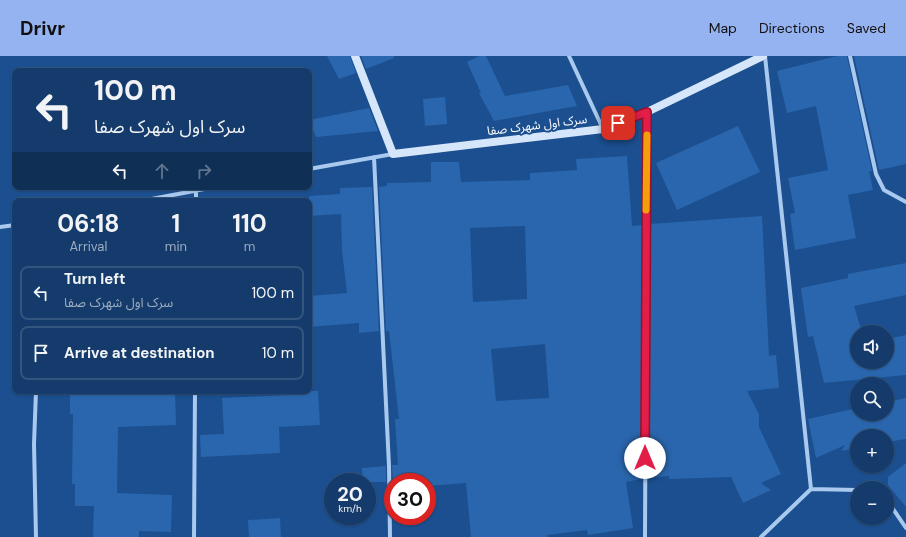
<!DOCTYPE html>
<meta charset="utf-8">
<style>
body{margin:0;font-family:"DM Sans","Noto Sans Arabic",sans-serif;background:#214673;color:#f1f3f6;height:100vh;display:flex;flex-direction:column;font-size:15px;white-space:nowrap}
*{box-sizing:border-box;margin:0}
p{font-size:13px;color:#9dadc1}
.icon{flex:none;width:22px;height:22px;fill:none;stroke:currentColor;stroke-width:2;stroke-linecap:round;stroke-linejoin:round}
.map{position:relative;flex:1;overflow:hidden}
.sheet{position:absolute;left:12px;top:142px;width:300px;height:196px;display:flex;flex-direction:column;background:#143b6b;border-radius:8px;box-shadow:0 1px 3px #0004,0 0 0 1px #33557e}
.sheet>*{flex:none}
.top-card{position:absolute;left:12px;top:12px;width:300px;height:122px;border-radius:8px;box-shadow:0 1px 3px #0004,0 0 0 1px #33557e;background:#143b6b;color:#f1f3f6;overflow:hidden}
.fabs{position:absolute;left:850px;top:269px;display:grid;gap:8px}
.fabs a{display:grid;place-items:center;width:44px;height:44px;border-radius:50%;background:#143b6b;box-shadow:0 1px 3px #0004,0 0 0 1px #33557e;font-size:20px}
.speed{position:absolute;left:324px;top:417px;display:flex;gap:8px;font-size:20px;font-weight:700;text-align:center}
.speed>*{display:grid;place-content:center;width:52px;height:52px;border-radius:50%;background:#143b6b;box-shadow:0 1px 3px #0004,0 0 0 1px #33557e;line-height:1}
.speed small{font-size:10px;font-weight:400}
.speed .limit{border:6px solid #d22;background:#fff;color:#111}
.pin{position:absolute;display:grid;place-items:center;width:34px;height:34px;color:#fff;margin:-17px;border-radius:8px;box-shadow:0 2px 6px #0006}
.me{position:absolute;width:44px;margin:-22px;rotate:0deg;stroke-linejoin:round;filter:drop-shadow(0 0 3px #0008)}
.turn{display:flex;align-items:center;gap:14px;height:84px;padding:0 16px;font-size:18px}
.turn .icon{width:52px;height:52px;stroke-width:2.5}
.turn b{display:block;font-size:28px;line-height:34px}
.lanes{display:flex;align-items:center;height:38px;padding:0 16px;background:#0003;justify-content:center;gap:20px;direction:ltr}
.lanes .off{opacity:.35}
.eta{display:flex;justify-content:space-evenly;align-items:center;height:68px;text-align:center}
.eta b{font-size:24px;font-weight:700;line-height:28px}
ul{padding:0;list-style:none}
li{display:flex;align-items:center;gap:12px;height:54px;margin:0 8px 6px;padding:0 8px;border:2px solid #33557e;border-radius:8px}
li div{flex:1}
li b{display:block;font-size:15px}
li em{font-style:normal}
header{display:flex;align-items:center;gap:24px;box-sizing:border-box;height:56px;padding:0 20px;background:#95b2f1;color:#111}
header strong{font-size:19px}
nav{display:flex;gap:22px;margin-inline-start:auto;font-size:14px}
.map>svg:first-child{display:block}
.building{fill:#2a66ad;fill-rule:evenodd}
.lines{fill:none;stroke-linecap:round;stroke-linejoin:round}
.street{stroke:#a9c9ee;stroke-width:4}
.secondary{stroke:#d6e6fa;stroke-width:8}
.route-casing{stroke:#92132f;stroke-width:10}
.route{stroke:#e11d48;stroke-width:7}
.slow{stroke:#f59e0b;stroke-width:7}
.labels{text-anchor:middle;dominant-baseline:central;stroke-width:4;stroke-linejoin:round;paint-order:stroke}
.street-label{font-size:12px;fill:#fff;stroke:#1b4f8f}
</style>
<header>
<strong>Drivr</strong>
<nav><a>Map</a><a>Directions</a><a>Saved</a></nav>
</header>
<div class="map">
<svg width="906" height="481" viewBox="0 0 906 481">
<rect width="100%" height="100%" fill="#1b4f8f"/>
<path class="building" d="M 327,0 L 350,0 L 356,17 L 339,23 Z
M 361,0 L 394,0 L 394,2 L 366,13 Z
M 479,0 L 486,0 L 505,40 L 568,29 L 577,50 L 494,65 L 479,37 L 481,37 L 467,6 Z
M 837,0 L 847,0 L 872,115 L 869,115 L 873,134 L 848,139 L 856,182 L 795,194 L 790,158 L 795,157 L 788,122 L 828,114 L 816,50 L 787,57 L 777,15 Z
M 854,0 L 906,0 L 906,108 L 879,114 Z
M 445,41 L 447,68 L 425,70 L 423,43 Z
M 369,52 L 378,75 L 316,81 L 309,64 Z
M 738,70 L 760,116 L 677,154 L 656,107 Z
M 627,100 L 632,170 L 643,169 L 642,423 L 626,426 L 633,472 L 588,479 L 587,474 L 547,479 L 548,481 L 471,481 L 466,427 L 427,430 L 427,426 L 393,426 L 392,409 L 398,409 L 395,363 L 399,363 L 389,275 L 386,275 L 379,131 L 387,130 L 387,127 L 431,126 L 431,106 L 459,106 L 461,126 L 530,124 L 530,117 L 577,114 L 576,103 ZM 525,170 L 527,243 L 473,246 L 470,172 ZM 545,288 L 549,342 L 496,345 L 491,293 Z
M 372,131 L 379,275 L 359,277 L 359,267 L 309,271 L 309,240 L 347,237 L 342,195 L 341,158 L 309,160 L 309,140 L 340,138 L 340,132 Z
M 762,160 L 769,300 L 776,299 L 779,332 L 747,335 L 759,358 L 759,371 L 781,418 L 761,427 L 771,434 L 743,447 L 731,421 L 669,423 L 669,420 L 649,422 L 650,168 Z
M 906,207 L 906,239 L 854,250 L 862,276 L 857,276 L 857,306 L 887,306 L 887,283 L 906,279 L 906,319 L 824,327 L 813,280 L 808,281 L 801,232 L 848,222 L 848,218 Z
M 70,335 L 175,335 L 176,369 L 118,371 L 117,437 L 172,439 L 171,476 L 139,475 L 139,481 L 93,481 L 94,450 L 75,450 L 75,428 L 72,428 L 73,358 L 70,358 Z
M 289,335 L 318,335 L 320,369 L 279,371 L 280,397 L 201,401 L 200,379 L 224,378 L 222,342 L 290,339 Z
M 906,342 L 906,383 L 887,386 L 887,380 L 857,380 L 857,392 L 841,395 L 845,389 L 816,402 L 808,363 L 857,352 L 857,358 L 887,358 L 887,346 Z
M 906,407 L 906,451 L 888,429 L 888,421 Z
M 386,410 L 386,426 L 363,426 L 362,412 Z
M 280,462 L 281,481 L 249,481 L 248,464 Z"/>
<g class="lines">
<path class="street" d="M 569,0 L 603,73
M 765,0 L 811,433 L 857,434
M 850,0 L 876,118 L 884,134 L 906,146
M 374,101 L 389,410 L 390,481
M 309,113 L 393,98
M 141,145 L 215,131
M 196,145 L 196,135
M 0,171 L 15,169
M 887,444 L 906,472
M 36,481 L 34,388 L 36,335
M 194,481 L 195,335
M 645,481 L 647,56
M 761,481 L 811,433"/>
<path class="secondary" d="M 355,0 L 393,98 L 603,73 L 647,56 L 763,0"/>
</g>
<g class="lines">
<defs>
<path id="route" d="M 618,67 L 647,56 L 645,402"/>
</defs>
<use href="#route" class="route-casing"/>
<use href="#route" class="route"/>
<path class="slow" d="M 646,154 L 647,79"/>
</g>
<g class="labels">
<g class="street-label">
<text transform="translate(537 69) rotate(-7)">سرک اول شهرک صفا</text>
</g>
</g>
</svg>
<div class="fabs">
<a><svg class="icon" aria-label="sound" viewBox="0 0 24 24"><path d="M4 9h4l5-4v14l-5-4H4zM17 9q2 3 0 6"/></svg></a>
<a><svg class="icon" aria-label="search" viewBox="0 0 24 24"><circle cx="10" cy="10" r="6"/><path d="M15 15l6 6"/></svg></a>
<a>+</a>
<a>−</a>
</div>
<div class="speed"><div>20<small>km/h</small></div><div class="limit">30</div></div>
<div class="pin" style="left:618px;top:67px;background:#d93025"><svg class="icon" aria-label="arrive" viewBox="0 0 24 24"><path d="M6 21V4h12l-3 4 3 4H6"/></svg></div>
<svg class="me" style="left:645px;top:402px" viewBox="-20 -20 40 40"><circle r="19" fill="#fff"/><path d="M0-13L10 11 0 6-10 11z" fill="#e11d48"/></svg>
<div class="top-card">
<div class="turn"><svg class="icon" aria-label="left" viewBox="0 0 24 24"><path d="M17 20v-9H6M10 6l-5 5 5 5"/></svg><div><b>100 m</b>سرک اول شهرک صفا</div></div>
<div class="lanes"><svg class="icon" aria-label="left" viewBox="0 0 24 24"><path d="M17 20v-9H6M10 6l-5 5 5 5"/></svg><svg class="icon off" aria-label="ahead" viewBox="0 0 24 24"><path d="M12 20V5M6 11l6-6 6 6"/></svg><svg class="icon off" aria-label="right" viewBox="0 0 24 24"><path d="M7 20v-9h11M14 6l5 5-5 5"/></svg></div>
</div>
<section class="sheet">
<div class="eta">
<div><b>06:18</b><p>Arrival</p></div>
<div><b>1</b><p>min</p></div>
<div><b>110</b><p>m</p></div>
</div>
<ul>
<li><svg class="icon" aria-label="left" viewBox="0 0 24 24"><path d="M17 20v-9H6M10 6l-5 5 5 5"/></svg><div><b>Turn left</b><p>سرک اول شهرک صفا</p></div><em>100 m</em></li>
<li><svg class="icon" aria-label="arrive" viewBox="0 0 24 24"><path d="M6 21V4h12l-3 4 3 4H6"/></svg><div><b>Arrive at destination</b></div><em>10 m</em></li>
</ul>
</section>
</div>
